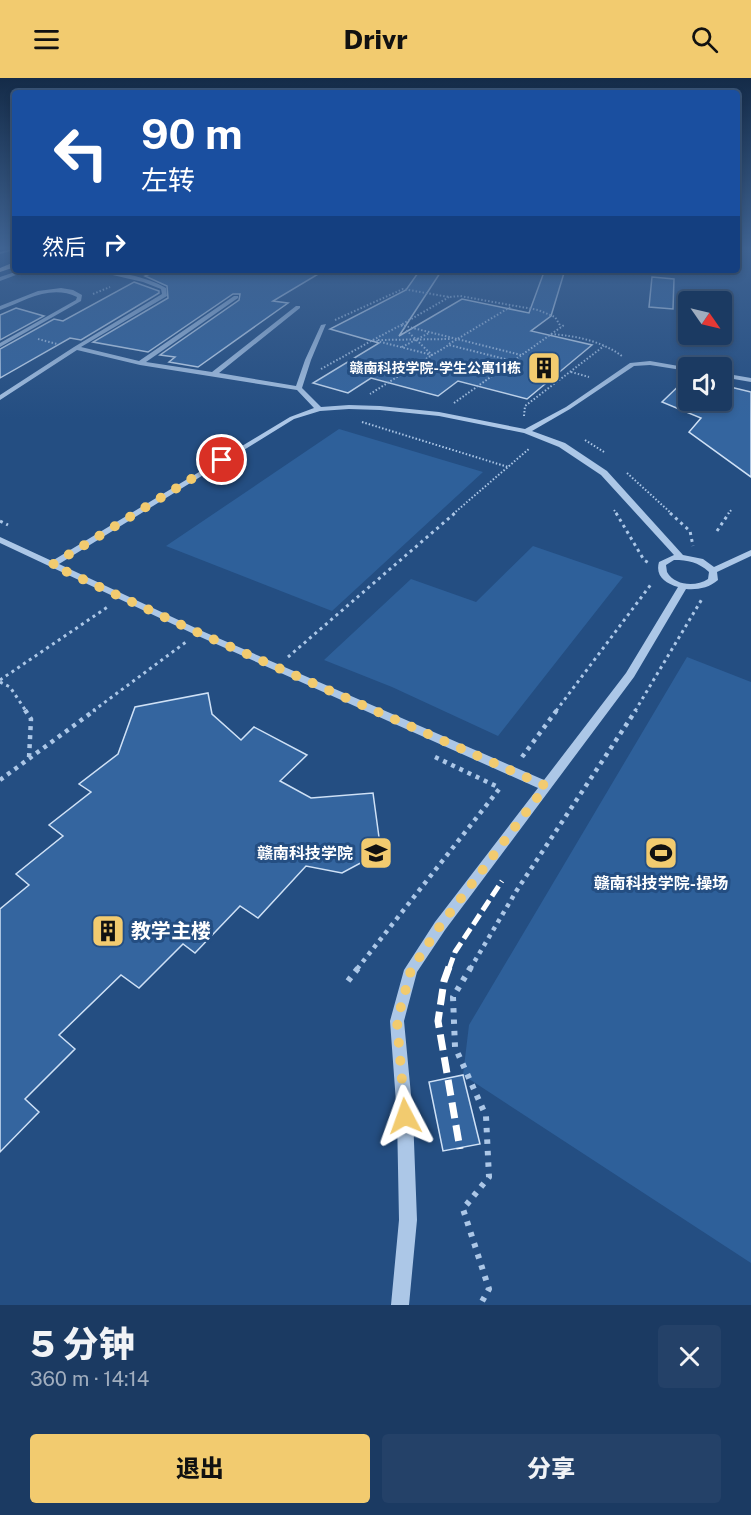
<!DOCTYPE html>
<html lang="zh">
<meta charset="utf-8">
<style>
body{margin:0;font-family:"Public Sans","Noto Sans SC",sans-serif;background:#244168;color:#f1f3f6;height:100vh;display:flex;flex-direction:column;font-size:22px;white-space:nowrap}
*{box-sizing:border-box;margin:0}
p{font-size:20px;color:#a0adbe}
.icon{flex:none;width:33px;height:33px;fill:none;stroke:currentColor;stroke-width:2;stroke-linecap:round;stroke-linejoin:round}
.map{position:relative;height:1227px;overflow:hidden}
.sheet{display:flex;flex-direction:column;background:#1b3a62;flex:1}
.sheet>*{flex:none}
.banner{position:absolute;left:12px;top:12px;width:728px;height:183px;border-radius:6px;box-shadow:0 3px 9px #0003,0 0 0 2px #395477;background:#1a4fa0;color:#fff;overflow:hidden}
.needle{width:39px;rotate:124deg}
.controls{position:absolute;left:678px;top:213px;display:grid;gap:12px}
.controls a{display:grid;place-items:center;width:54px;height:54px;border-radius:6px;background:#1b3a62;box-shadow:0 3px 9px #0003,0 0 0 2px #395477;font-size:30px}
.pin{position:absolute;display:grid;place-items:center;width:51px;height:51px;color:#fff;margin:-26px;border:3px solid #fff;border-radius:50%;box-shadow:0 2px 6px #0007}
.me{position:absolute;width:66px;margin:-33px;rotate:356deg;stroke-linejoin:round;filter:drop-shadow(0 0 4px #0008)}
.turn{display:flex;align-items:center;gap:21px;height:126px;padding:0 30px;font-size:27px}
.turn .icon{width:78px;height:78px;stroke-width:2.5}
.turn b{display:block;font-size:42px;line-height:51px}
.then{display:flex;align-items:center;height:57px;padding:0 30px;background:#0003;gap:12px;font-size:22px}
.round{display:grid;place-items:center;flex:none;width:63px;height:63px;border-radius:6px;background:#244168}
.overview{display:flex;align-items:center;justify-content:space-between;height:102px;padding:0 30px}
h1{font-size:36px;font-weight:800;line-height:45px}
.action{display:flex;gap:12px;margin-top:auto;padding:12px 30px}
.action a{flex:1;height:69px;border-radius:6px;background:#f2cb6f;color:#111;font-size:24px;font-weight:800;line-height:69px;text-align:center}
.action a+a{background:#244168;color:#f1f3f6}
header{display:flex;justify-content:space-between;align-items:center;height:78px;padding:0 30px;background:#f2cb6f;color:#111;font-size:27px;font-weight:800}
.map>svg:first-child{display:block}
.green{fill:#2e609a}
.building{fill:#34659f;stroke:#cfe1f6;stroke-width:1.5}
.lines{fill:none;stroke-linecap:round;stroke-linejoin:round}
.path-far3{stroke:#acc7e7;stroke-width:2;stroke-dasharray:1.5 2;stroke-linecap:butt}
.path-far2{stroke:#acc7e7;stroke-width:3;stroke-dasharray:3 4;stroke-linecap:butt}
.path-far1{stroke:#acc7e7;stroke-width:4.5;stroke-dasharray:4 5;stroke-linecap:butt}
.path{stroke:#acc7e7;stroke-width:6;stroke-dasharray:4.5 7;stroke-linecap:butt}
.minor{fill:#acc7e7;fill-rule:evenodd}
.major{fill:#edf4fd;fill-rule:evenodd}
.rail-far1{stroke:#fff;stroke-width:5;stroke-dasharray:12 5;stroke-linecap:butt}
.rail{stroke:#fff;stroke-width:7;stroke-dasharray:16 7;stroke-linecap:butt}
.route{stroke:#f2cb6f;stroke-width:10;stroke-dasharray:0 18}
.labels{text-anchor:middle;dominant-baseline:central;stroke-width:6;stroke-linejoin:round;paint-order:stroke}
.far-poi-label{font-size:14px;font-weight:bold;fill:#fff;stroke:#244e82;text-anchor:end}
.poi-label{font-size:16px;font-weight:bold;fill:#fff;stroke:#244e82;text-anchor:end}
.near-poi-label{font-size:20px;font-weight:bold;fill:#fff;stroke:#244e82;text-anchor:start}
</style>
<header><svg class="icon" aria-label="menu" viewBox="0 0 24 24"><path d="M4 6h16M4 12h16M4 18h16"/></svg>Drivr<svg class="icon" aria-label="search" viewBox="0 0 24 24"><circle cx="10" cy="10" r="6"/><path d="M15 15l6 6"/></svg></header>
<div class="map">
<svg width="751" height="1227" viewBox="0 0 751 1227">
<rect width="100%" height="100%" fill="#244e82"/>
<path class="green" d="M 339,351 L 483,394 L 332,533 L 166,468 Z
M 533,468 L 623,499 L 498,658 L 392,609 L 324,582 L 411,501 L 476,524 Z
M 687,579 L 751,604 L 751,1185 L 463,997 L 469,947 Z"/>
<path class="building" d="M 160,192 L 325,192 L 273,223 L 288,225 L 198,289 L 169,284 L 175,279 L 160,277 L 239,222 L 240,216 L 233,216 L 148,274 L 93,264 L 168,220 L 167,208 L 145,198 Z
M 420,192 L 442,192 L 399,258 L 462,221 L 529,235 L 544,194 L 564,195 L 551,238 L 531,253 L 592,267 L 527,321 L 458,303 L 438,318 L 371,300 L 348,315 L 313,305 L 379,265 L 330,251 L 406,212 Z
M 652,199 L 674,201 L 673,231 L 649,229 Z
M 134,204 L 159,213 L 159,215 L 81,262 L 70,260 L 0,300 L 0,271 L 54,241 L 63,243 Z
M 16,230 L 44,238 L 0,262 L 0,237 Z
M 688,299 L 688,322 L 722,322 L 722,307 L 751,314 L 751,399 L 689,354 L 701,340 L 662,324 Z
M 208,615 L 212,636 L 241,662 L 254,649 L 307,677 L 280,703 L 311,720 L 373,715 L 381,774 L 342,795 L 306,788 L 258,840 L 240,828 L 195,875 L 183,866 L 139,910 L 121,897 L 59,957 L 75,971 L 25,1021 L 39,1034 L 0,1074 L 0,831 L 29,807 L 16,796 L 63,758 L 49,747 L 91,714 L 79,706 L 118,676 L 135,629 Z
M 463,997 L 480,1066 L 443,1073 L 429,1004 Z"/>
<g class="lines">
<path class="path-far3" d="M 93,216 L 110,209
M 449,219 L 401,247 L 432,277 L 449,267 L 513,283
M 335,242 L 403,211 L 449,219 L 460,218 L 538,232 L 555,239 L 561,249
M 551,256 C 577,258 601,263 622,278
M 38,261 L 57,266
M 373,262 L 401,247 L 521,277
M 378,262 L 451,261
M 449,266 L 512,228
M 402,269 L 429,255
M 321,291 L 373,262 L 432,277 L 370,316
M 571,294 L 589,299
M 454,325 L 564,247
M 524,338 L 525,328 L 604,268
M 362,344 L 508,389
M 585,362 L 604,374
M 627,395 L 672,436
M 614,432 L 617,436
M 453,436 L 530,370
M 728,436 L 732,431"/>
<path class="path-far2" d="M 616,435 L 644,482 L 649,485
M 670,435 L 690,453 L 693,468
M 0,443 L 8,447
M 717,453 L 729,435
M 288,579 L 455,435
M 0,602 L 109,528
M 0,604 L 10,609 L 26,633
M 93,633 L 186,564
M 556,633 L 652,505
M 635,633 L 702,521"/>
<path class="path-far1" d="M 25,632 L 31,641 L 29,680
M 435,679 L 500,710
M 522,679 L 557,632
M 0,702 L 95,632
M 357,891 L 500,710
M 470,891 L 517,812 L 636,632"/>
<path class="path" d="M 471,889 L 453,919 L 455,969 L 486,1038 L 489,1099 L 463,1131 L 489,1211 L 480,1227
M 348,903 L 359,889"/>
<path class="minor" d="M 15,170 L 15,172 L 0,176 L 0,174 Z
M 21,192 L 29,192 L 0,203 L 0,199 Z
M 91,192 C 113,192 148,199 166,210 L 167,218 L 81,269 L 139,283 L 234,218 L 238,218 L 238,220 L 146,284 L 212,294 L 296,228 L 300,228 L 300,230 L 219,295 L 296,308 L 305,282 L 321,247 L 326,246 L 311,282 L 302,310 L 321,329 L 349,327 L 380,328 L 439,334 L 525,351 L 566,329 L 630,285 L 650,283 L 690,290 L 688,293 L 650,287 L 634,288 L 570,331 L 532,353 L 565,365 L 607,393 L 683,477 L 703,481 L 714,489 L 751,472 L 751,478 L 717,494 L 718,502 C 709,510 697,512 686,511 L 634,599 L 445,852 L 417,894 L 404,943 L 413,1038 L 417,1142 L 409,1227 L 391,1227 L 399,1142 L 397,1038 L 390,943 L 404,892 L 435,844 L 538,710 L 196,557 L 0,465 L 0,459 L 52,483 L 290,339 L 314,330 L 297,312 L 140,287 L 77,272 L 0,322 L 0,317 L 74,269 L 162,216 L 161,211 L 143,204 ZM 349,331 L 380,332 L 439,338 L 524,355 L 559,369 L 601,397 L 674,477 L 659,484 C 655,498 665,505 678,509 L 626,595 L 544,702 L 202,553 L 59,486 L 294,341 L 320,333 ZM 674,482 C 688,482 698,484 709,494 L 708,501 C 696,509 675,508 667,494 L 666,487 Z
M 61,210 L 73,212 L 82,217 L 81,223 L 0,269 L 0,265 L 76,222 L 77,219 C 50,206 25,223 0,232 L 0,228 L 38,213 Z
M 722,295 L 751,300 L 751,304 L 722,299 Z"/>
<path class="major" d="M 12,185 L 15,185 L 15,189 L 0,194 L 0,190 Z"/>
<path class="rail-far1" d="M 449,891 L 455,874 L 502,803"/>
<path class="rail" d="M 449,889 L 444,903 L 438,943 L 460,1071"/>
</g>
<linearGradient id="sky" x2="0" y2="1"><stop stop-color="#142b48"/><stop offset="0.5" stop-color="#3f6392"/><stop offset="1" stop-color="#3f6392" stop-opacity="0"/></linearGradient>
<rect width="751" height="341" fill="url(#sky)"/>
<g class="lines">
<path class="route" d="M 222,382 L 52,487 L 199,555 L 546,708 L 440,848 L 411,892 L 397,943 L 405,1038"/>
</g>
<defs>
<symbol id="building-square" viewBox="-11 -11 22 22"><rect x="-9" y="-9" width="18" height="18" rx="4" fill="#f2cb6f" stroke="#244e82"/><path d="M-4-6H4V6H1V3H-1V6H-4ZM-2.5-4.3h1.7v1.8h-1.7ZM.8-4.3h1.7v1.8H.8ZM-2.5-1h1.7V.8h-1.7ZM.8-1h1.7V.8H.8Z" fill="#111"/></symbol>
<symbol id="university-square" viewBox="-11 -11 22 22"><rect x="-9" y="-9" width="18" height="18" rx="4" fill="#f2cb6f" stroke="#244e82"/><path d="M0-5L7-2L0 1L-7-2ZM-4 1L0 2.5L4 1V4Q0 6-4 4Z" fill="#111"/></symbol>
<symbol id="stadium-square" viewBox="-11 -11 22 22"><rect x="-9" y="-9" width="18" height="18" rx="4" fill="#f2cb6f" stroke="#244e82"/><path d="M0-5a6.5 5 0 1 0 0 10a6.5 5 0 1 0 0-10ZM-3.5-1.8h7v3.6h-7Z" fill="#111"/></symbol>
</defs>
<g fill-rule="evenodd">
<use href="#building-square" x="525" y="271" width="38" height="38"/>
<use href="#university-square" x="357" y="756" width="38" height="38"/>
<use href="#stadium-square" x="642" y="756" width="38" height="38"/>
<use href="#building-square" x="89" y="834" width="38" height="38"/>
</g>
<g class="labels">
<g class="far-poi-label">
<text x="521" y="290">赣南科技学院-学生公寓11栋</text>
</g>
<g class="poi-label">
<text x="353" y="775">赣南科技学院</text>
<text x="661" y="805" text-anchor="middle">赣南科技学院-操场</text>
</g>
<g class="near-poi-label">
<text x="131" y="853">教学主楼</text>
</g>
</g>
</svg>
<div class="controls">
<a><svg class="needle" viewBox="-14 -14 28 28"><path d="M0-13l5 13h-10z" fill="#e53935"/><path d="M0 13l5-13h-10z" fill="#a0adbe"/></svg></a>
<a><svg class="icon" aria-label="sound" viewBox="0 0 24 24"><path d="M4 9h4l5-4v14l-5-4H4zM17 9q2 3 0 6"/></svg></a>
</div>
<div class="pin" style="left:222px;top:382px;background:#d93025"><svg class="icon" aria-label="arrive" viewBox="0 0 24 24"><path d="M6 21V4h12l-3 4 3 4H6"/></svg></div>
<svg class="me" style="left:405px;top:1038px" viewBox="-20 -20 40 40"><path d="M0-17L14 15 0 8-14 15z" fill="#f2cb6f" stroke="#fff" stroke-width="4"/></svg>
<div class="banner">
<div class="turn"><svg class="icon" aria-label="left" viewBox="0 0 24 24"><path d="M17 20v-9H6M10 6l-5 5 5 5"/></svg><div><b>90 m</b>左转</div></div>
<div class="then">然后<svg class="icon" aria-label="right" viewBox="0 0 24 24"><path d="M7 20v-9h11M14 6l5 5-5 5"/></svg></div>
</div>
</div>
<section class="sheet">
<div class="overview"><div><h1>5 分钟</h1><p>360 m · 14:14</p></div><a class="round"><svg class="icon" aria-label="close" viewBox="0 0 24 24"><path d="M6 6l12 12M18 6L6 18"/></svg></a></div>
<div class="action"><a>退出</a><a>分享</a></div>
</section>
